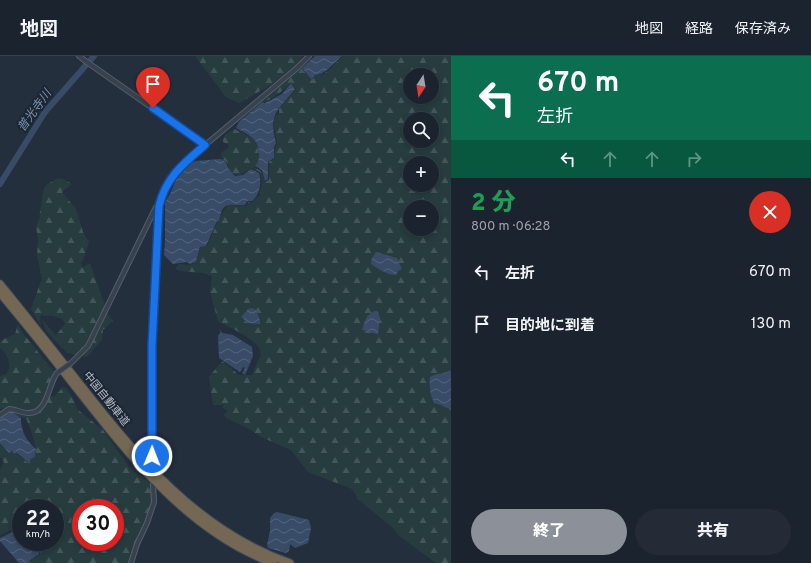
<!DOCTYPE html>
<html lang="ja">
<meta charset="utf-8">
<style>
body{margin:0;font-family:Overpass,"Noto Sans JP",sans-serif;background:#242b36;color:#f1f3f6;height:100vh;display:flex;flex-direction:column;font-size:15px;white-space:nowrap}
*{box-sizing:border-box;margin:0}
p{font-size:13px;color:#a0a4aa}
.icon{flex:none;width:22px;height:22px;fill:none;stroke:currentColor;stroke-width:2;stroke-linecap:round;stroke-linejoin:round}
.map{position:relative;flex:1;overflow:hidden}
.panel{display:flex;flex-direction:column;background:#1b232e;width:360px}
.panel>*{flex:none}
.banner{background:#0b6e4f;color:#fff;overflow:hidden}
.needle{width:26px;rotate:192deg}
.buttons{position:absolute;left:403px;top:12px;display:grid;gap:8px}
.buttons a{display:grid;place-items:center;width:36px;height:36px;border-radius:50%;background:#1b232e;box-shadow:0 2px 6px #0003,0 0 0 1px #39404a;font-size:20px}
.speed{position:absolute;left:12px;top:443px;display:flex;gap:8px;font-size:20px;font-weight:700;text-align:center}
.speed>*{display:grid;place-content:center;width:52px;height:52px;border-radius:50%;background:#1b232e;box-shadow:0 2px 6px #0003,0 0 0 1px #39404a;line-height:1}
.speed small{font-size:10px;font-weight:400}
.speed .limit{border:6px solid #d22;background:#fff;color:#111}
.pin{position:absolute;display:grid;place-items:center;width:34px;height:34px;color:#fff;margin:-41px -17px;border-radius:50% 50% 50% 0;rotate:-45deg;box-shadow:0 0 4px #0007}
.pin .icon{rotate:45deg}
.me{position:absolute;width:44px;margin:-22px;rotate:1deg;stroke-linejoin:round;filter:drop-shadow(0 0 3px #0008)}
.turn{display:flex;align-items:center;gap:14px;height:84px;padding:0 20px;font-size:18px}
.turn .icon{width:52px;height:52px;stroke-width:2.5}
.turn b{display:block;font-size:28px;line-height:34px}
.lanes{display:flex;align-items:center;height:38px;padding:0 20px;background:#0003;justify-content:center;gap:20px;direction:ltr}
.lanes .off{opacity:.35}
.round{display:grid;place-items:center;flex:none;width:42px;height:42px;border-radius:21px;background:#242b36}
.overview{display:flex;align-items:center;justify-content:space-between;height:68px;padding:0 20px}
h1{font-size:24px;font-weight:800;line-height:30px;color:#1e9e55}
.action{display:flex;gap:8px;margin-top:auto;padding:8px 20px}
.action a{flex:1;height:46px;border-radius:24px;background:#8c9099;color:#fff;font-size:16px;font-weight:800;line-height:46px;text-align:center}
.action a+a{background:#242b36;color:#f1f3f6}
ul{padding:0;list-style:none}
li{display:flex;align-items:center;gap:12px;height:52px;padding:0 20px}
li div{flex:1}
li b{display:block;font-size:15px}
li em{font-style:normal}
header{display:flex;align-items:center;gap:24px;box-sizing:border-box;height:56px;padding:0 20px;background:#1b232e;border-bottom:1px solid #39404a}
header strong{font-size:19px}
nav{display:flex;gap:22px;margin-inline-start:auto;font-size:14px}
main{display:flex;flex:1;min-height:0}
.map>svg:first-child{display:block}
.forest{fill:url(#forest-firs);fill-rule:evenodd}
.water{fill:url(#water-waves)}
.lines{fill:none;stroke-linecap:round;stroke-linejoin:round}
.river{stroke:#394c67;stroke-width:6}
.minor-casing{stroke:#565f6c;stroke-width:6}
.tertiary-casing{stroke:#565f6c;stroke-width:6}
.motorway-casing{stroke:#434c59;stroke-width:9}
.minor{stroke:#38414e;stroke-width:4}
.tertiary{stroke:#38414e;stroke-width:4.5}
.motorway{stroke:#746855;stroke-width:7}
.minor-bridge-casing{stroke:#565f6c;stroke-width:6;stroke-linecap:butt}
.minor-bridge{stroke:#38414e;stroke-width:4}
.route-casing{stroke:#114b97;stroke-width:10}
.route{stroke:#1a73e8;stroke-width:7}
.labels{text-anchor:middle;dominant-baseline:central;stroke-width:4;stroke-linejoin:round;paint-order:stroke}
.street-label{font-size:11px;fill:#b4bcc9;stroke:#1d2633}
.water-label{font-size:12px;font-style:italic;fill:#7c92b1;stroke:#1d2633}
</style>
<header>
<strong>地図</strong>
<nav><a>地図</a><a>経路</a><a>保存済み</a></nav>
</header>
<main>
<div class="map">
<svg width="451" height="507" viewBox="0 0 451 507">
<defs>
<pattern id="forest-firs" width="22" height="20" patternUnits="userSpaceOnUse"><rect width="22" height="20" fill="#263c3f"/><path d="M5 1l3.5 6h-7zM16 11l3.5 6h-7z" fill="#435659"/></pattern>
<pattern id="water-waves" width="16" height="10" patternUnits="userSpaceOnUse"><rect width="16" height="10" fill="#394c67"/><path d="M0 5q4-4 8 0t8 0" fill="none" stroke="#53647b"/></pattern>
</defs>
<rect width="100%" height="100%" fill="#242f3e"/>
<path class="forest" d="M 195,0 L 303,0 L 292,15 L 271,29 L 239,47 L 226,41 Z
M 343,0 L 451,0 L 451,507 L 436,507 L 398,479 L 394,473 L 358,443 L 352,433 L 308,416 L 291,394 L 261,381 L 249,373 L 226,362 L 224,359 L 228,354 L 222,352 L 224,349 L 213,349 L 209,321 L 222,305 L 239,319 L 252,319 L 261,298 C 262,285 228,271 218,265 L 210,236 L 212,220 L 203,217 L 180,215 L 176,213 L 176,211 L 179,208 L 190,209 L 196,207 L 201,191 L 207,190 C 214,176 218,161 228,149 L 247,150 L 248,146 L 251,147 L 260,139 L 262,125 L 260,116 L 251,112 L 240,119 L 234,118 L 229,113 L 227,106 L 222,103 L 221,97 L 229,91 L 228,88 L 223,86 C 222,79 229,76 234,73 C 247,79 259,83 259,99 C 259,104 258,107 254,111 L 261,115 L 265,126 L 269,124 L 269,106 L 274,103 L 275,91 L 277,87 L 274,72 L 274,65 L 275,61 L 279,57 L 279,53 L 296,33 L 291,26 C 282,36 277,39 265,46 L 262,45 L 301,12 L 311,23 L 313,23 L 315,19 L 322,19 L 328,15 ZM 410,19 L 432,19 L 432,41 L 410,41 ZM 410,63 L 432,63 L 432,85 L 410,85 ZM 410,107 L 432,107 L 432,129 L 410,129 ZM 410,151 L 432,151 L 432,173 L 410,173 Z
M 58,122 L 63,123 L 72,128 L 62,136 L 76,153 L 83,176 L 89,186 L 83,205 L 81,206 L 82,212 L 90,207 L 108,258 L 113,265 L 103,274 L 102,283 L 87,301 L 67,297 L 46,275 L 42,263 L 50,273 L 56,279 L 65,268 L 62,263 C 58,262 57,261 54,260 C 50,259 46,261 42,259 L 40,260 L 41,270 L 31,253 L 42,222 L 37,200 L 38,184 L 36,171 L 39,163 L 43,135 L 46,129 Z
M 18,268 L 22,276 L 55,317 L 49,330 L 50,339 L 54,341 L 63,331 L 66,332 L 73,342 L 77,353 L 103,374 L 129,411 L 150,427 L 153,442 L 146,467 L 130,507 L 27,507 L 40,498 L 41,493 L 48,494 L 53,486 L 55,486 L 55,452 L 21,452 L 21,470 L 0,479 L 0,414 L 4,406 L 0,401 L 0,387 L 9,397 L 12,395 L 15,395 L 28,407 C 30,405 34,402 35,400 C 39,392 29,370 26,362 C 18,362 14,356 6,356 L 3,352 L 0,353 L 0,320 C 2,319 4,319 6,318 C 13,312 7,295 0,292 L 0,285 L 15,278 ZM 81,452 L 115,452 L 115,486 L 81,486 Z"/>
<path class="water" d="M 315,0 L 342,0 L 327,14 L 321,18 L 315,19 L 313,22 L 311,23 L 302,12 Z
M 291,27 L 295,33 C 278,55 268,57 276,87 L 274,91 L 274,102 L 268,106 L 268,123 L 265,125 L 262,114 L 255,110 C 258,107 259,103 259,99 C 260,83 247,78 236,72 L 239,66 L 262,46 L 265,47 L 282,38 Z
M 221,103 L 226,106 L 228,112 L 235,120 L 243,119 L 251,113 L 259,117 C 262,126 260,139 252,145 L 247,145 L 245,149 C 227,149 223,145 219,165 L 217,165 L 206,190 L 200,191 L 196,206 L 190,208 L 187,206 L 173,208 L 164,199 L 165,185 L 165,146 L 170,138 L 176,124 L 185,109 L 196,105 Z
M 376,196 L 397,202 L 402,213 L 398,215 L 396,219 C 390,220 376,212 371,208 L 372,202 Z
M 248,253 L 252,252 L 256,254 L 260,265 L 260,268 L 249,267 L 241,261 Z
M 375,255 L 378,256 L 380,262 L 378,278 L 377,278 L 362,274 C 365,265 366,258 375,255 Z
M 219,272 L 222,277 L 233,279 L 252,291 L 253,300 L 245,319 L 242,317 L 245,312 L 243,311 L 240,316 L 219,302 L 218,280 L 219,278 L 221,277 Z
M 451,314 L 451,354 L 441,349 L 434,347 C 430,339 429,329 430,321 C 437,317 445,318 451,314 Z
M 6,356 L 12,356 L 21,362 C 21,376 26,384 36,393 L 35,401 L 31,403 L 29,407 L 15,395 L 12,395 L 9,397 L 0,387 L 0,360 Z
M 277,456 L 309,464 L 311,472 L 308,487 L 295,492 L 290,488 L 289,495 L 286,497 L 268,492 L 267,489 L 270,475 L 270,462 L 274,457 Z
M 21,472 L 21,486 L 40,486 L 39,498 L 26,507 L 19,507 L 0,485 L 0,482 Z"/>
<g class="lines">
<path class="river" d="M 0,128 L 45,56 L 94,0"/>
<defs>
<path id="minor" d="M 79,0 L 84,4
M 71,307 L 88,290 L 156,151 L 159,150
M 0,359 L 9,353 C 16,353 21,357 28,357 C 48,358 48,328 57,317
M 152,408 L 152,289 L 159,150 L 165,134 L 175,116 L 185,106 L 297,12 L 309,0
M 131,507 L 137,488 L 147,467 L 154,446 L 153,429"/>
<path id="tertiary" d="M 84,4 L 205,89"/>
<path id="motorway" d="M 0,228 C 27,261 53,294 79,327 C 137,401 198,475 290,507
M 0,237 C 25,267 50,298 74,329 C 128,398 188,476 273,507"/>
</defs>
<use href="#minor" class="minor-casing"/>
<use href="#tertiary" class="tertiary-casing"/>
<use href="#motorway" class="motorway-casing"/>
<use href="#minor" class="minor"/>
<use href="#tertiary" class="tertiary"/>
<use href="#motorway" class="motorway"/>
<defs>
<path id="minor-bridge" d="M 57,317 L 71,307"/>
</defs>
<use href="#minor-bridge" class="minor-bridge-casing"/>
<use href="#minor-bridge" class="minor-bridge"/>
</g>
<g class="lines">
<defs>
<path id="route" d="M 152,400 L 152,290 L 159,150 C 166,121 184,107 205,89 L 153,52"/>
</defs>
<use href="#route" class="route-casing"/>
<use href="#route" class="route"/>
</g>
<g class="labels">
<g class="street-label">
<text transform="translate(106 343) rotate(51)">中国自動車道</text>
</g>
<g class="water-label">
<text transform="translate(35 55) rotate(-54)">普光寺川</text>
</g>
</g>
</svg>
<div class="buttons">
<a><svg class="needle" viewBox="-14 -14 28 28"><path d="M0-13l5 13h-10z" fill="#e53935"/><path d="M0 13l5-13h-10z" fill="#a0a4aa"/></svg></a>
<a><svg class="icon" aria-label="search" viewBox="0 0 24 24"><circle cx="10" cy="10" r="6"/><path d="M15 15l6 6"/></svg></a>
<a>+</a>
<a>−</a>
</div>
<div class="speed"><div>22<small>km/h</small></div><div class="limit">30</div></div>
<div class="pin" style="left:153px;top:52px;background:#d93025"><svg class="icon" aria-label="arrive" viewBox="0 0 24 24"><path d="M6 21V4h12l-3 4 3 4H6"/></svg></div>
<svg class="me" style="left:152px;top:400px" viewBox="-20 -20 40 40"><circle r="17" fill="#1a73e8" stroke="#fff" stroke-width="3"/><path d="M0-11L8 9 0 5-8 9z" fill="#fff"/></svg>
</div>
<section class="panel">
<div class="banner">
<div class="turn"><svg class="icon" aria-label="left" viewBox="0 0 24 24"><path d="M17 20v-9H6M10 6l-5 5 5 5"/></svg><div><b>670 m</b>左折</div></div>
<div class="lanes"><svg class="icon" aria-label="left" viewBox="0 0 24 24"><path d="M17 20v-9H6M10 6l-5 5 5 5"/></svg><svg class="icon off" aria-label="ahead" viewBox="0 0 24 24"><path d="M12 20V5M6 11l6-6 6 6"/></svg><svg class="icon off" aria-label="ahead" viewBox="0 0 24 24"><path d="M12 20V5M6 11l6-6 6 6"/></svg><svg class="icon off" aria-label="right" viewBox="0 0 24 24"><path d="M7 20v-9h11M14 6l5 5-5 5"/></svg></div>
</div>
<div class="overview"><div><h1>2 分</h1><p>800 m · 06:28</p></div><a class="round" style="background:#d93025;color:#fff"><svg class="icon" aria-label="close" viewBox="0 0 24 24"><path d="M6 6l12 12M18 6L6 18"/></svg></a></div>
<ul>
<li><svg class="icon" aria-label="left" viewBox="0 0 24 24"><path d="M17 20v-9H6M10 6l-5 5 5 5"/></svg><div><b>左折</b></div><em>670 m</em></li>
<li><svg class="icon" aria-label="arrive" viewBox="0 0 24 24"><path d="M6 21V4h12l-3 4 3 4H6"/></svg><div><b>目的地に到着</b></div><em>130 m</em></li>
</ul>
<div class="action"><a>終了</a><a>共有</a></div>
</section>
</main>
